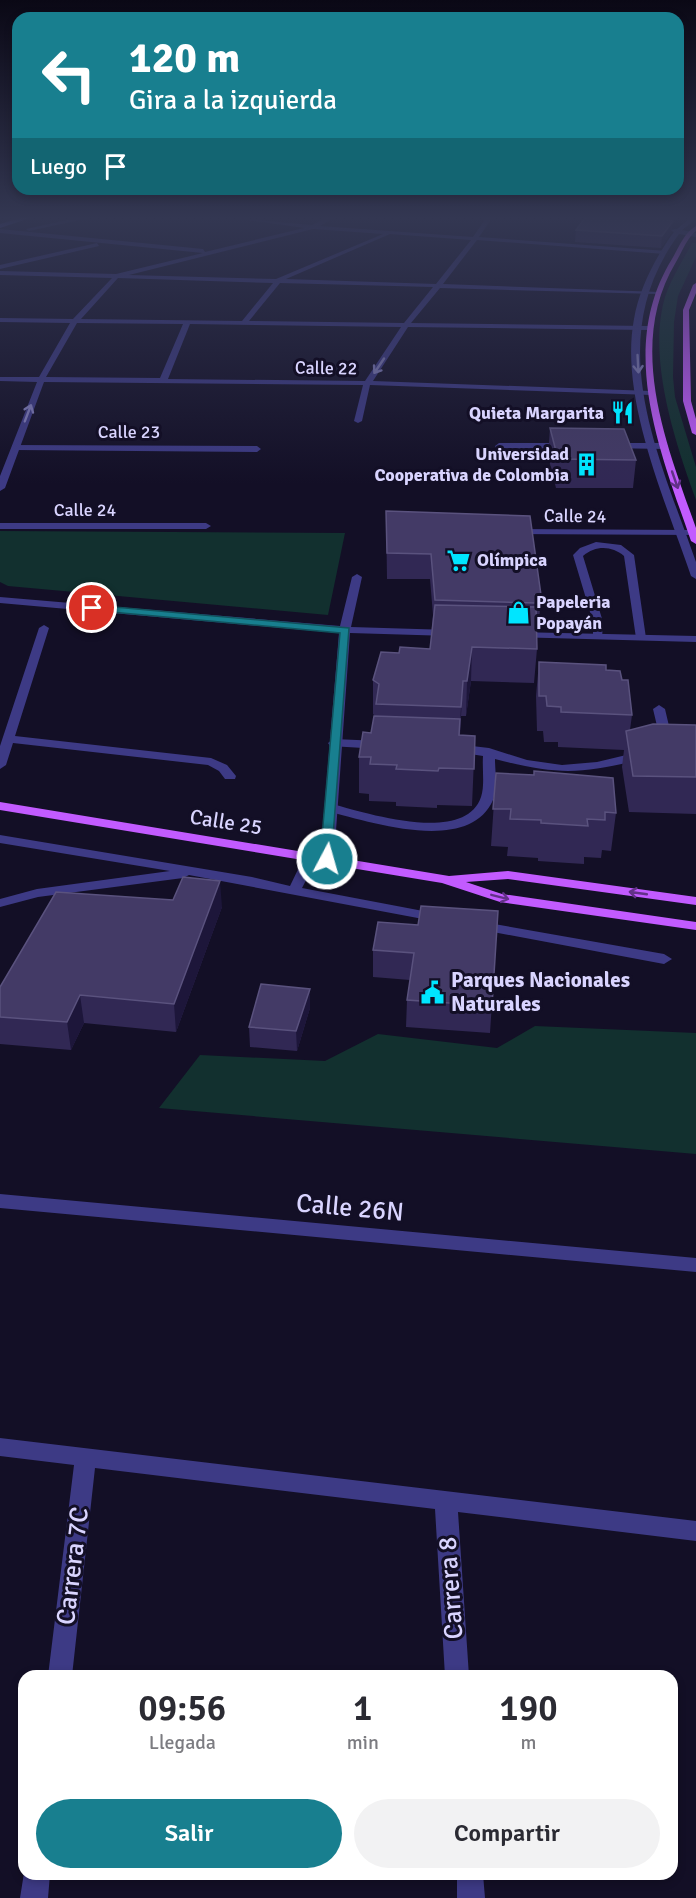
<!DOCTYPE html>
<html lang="es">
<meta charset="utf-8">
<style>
body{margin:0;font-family:Signika,sans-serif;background:#f2f2f3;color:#2b2b33;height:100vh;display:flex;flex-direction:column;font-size:22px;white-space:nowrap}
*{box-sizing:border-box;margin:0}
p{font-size:20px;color:#7c7c81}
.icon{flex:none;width:33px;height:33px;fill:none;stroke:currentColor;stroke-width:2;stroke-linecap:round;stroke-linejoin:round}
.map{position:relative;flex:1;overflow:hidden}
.side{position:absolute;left:18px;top:1670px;width:660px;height:210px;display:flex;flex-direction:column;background:#fff;border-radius:18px;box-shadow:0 3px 9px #0003}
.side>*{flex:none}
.guide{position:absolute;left:12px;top:12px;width:672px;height:183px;border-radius:18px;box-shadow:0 3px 9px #0003;background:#187f8f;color:#fff;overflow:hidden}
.pin{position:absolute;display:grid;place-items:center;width:51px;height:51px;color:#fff;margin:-26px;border:3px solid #fff;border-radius:50%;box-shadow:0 2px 6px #0007}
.me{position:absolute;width:66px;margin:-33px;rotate:6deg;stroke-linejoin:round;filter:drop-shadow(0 0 4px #0008)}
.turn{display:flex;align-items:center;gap:21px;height:126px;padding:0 18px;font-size:27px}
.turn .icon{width:78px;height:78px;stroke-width:2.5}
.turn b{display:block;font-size:42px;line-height:51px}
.then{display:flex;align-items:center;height:57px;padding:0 18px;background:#0003;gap:12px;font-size:22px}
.eta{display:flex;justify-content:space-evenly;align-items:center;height:102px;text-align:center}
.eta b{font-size:36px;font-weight:600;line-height:42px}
.primary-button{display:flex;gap:12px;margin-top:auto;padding:12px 18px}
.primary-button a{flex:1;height:69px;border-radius:36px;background:#187f8f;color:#fff;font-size:24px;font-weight:600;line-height:69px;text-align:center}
.primary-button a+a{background:#f2f2f3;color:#2b2b33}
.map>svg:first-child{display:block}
.green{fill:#12302f}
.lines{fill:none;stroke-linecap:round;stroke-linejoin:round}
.service{fill:#3d3a85;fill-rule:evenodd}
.minor{fill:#3d3a85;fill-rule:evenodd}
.tertiary{fill:#3d3a85;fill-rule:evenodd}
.secondary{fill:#6f6bff;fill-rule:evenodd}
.primary{fill:#c25bff;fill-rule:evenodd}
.wall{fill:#312854}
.shaded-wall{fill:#1d163a}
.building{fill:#433a66;stroke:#5a527e;stroke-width:1.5}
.oneway{stroke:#837fbc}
.oneway2{stroke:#623188}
.route{fill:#187f8f;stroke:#10535d;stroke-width:1.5}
.labels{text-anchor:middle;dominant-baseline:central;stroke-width:6;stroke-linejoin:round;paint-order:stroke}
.far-street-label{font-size:18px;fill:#d9d4ff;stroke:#130f26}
.far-poi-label{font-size:18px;font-weight:bold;fill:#d9d4ff;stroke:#130f26;text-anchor:end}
.street-label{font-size:21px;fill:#d9d4ff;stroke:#130f26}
.poi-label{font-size:21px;font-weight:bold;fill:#d9d4ff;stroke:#130f26;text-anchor:start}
.near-street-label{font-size:26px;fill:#d9d4ff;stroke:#130f26}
</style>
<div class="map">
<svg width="696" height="1898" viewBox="0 0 696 1898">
<rect width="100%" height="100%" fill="#130f26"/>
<path class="green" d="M 692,243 L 696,243 L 696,257 L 678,296 L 674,322 L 673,377 L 675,397 L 696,467 L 696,500 C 675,442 647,358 665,297 C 671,279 683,260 692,243 Z
M 0,531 L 345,533 L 328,615 L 8,586 L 0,582 Z
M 535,1026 L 696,1033 L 696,1154 L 159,1108 L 200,1055 L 325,1061 L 378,1034 L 497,1048 Z"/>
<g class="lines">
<path class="service" d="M 12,445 L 257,446 L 261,449 L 257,452 L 15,450 L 12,449 Z
M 596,542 L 621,545 L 634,555 L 646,638 L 645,640 L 636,638 L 624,556 C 612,546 596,545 583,556 L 603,622 L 602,639 L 593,637 L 593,622 L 573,555 L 580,548 Z
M 44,625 L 49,628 L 15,736 L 211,758 L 227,765 L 236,776 L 235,779 L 225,779 L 219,771 L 208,765 L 13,743 L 6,765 L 0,769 L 0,746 L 39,628 Z
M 659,705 L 665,709 L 673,743 L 671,746 L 663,746 L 661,743 L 653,709 Z
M 334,739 L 380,741 L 386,745 L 380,749 L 330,746 L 328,743 Z
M 455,744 L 489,748 L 527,760 L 562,765 L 597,762 L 643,751 L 649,755 L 647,758 C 583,774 560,776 495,759 C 495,772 498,788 493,800 C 469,855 370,822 327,811 L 325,808 L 332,804 C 366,813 465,845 481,797 C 485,785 482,769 483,756 L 451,751 L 451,745 Z
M 0,835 L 252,877 L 290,886 L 304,857 L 311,853 L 318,857 L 302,888 L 439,914 L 446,918 L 439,922 L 189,875 L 183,878 L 38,897 L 0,907 L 0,899 L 37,889 L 170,871 L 0,843 Z
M 477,921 L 664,954 L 672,959 L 664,964 L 472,928 L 470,925 Z"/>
<path class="minor" d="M 76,218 L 89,218 L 29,231 L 26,229 Z
M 234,218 L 312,225 L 326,218 L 334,218 L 320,226 L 473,237 L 486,218 L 492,218 L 479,237 L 667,251 L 665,254 L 477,240 L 443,284 L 660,292 L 657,294 L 440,288 L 411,323 L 648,326 L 651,328 L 648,330 L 408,327 L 373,381 L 651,391 L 655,393 L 651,395 L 370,385 L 362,421 L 358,423 L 354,421 L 363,385 L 44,382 L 5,488 L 0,491 L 0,476 L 37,382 L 0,381 L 0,377 L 39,377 L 70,323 L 0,322 L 0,318 L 73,319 L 112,278 L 0,275 L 0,271 L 116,274 L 203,253 L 0,233 L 0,229 L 203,249 L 205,252 L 304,228 ZM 313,229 L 383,234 L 276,279 L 129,275 ZM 390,234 L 471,240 L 436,284 L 286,279 ZM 118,278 L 273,283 L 242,321 L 81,319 ZM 280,283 L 433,287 L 404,323 L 249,321 ZM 77,323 L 183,324 L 160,378 L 46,377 ZM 190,324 L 401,327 L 365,381 L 168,379 Z
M 97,243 L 99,246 L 0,269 L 0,265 Z
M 499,443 L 568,443 L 572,446 L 568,449 L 496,448 L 495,446 Z
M 610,443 L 664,443 L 668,446 L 664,449 L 607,448 L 606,446 Z
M 0,523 L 206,523 L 211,526 L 206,529 L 0,529 Z
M 513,529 L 693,530 L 696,531 L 696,535 L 510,534 L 508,532 Z
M 357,574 L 362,577 L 351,627 L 450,630 L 455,633 L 450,636 L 350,633 L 334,859 L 327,863 L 320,859 L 339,633 L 0,603 L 0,597 L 340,626 L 352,577 Z
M 516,632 L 696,636 L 696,642 L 512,637 L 512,633 Z
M 0,1194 L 696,1258 L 696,1272 L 0,1208 Z
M 0,1438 L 696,1521 L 696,1541 L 458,1512 L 469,1676 L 445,1676 L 435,1509 L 95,1468 L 72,1676 L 48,1676 L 74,1465 L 0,1456 Z
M 24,1873 L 50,1874 L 48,1898 L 20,1898 Z
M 457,1874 L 483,1874 L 485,1898 L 457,1898 Z"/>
<path class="tertiary" d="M 669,218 L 677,218 L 674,220 Z
M 690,218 L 696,219 L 682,230 L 696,233 L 696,237 L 679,234 C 601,340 658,453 696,562 L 696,579 L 691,576 C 666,502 619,398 634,319 C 639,289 656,256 674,232 L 669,230 L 677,229 Z"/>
<path class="secondary" d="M 20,218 L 30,218 L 0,228 L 0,224 Z"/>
<path class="primary" d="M 696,226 L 696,231 C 687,238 682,252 676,262 C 626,345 666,444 696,528 L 696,544 L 691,541 C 660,451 617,348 672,259 C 679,247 684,233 696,226 Z
M 696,283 L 696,293 L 689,310 L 691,401 L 696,419 L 696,435 L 692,433 L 683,401 L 683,310 L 693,285 Z
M 0,802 L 449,876 L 508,871 L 696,897 L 696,905 L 508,879 L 466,882 L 502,894 L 696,922 L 696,930 L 500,902 L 442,883 L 0,810 Z"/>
</g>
<path class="wall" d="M 673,221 L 671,233 L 661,248 L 575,242 L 576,230 Z
M 550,428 L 636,460 L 633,488 L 556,488 L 548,456 Z
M 386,511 L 541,595 L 539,622 L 536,622 L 537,649 L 534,683 L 471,681 L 466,716 L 461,716 L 460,735 L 475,736 L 472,806 L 437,805 L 437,808 L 396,806 L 396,802 L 369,801 L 369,794 L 359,793 L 359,757 L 371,733 L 375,716 L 373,714 L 373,680 L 399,653 L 430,649 L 433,615 L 430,579 L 387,579 Z
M 539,662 L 606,670 L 622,680 L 632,715 L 630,730 L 696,725 L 696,814 L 629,812 L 622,767 L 624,750 L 558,747 L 558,742 L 544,742 L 543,731 L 537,731 L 536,696 Z
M 496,773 L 616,813 L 611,851 L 602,850 L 601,858 L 584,857 L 584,864 L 538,861 L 538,858 L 507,856 L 508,847 L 491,846 Z
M 173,900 L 222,907 L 176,1032 L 84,1023 L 71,1050 L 0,1044 L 0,987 Z
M 498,911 L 490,1033 L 406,1027 L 407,1000 L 410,980 L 373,977 L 373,950 L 418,925 Z
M 310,1008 L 297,1051 L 250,1047 L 249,1027 Z"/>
<path class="shaded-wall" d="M 673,221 L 671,233 L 661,248 L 662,236 Z
M 472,647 L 471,681 L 466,716 L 467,681 Z
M 463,681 L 461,716 L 459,742 L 461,707 Z
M 220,881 L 222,907 L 176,1032 L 174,1004 Z
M 310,989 L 310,1008 L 297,1051 L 296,1031 Z
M 80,995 L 84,1023 L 71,1050 L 67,1022 Z"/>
<path class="building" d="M 585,218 L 660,218 L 673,221 L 662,236 L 576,230 Z
M 550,428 L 624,429 L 636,460 L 558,459 Z
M 386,511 L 530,516 L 541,595 L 535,595 L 535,603 L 435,600 L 431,554 L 387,553 Z
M 435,605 L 536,607 L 537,649 L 472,647 L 467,681 L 463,681 L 461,707 L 376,704 L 379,684 L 373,680 L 381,652 L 399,653 L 400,647 L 430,649 Z
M 539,662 L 606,665 L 606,670 L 620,671 L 622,680 L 628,680 L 632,715 L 561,712 L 561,707 L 547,706 L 546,696 L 539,696 Z
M 374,716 L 460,719 L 459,735 L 475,736 L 474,769 L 439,768 L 438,771 L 396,769 L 397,765 L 370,764 L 371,757 L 359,757 L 363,732 L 371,733 Z
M 653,724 L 696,725 L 696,777 L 633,776 L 626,731 Z
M 534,771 L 613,778 L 616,813 L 605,812 L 605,820 L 587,819 L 588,826 L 541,823 L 541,820 L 510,819 L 511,809 L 493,809 L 496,773 L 534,775 Z
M 183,877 L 220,881 L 174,1004 L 80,995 L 67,1022 L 0,1017 L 0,987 L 56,892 L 173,900 Z
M 421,906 L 498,911 L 492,1006 L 407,1000 L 414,953 L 373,950 L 378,922 L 418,925 Z
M 261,984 L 310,989 L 296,1031 L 249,1027 Z"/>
<defs><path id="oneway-shaft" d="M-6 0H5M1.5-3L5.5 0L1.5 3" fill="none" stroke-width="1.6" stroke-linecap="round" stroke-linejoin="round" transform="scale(1.5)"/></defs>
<g class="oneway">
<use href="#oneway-shaft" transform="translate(638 364) rotate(87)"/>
<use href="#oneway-shaft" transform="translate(379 366) rotate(124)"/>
<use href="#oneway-shaft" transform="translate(28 413) rotate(-69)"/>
</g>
<g class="oneway2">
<use href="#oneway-shaft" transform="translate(675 480) rotate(71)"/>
<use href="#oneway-shaft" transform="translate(638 893) rotate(-172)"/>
<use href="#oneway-shaft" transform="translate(500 897) rotate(14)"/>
</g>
<linearGradient id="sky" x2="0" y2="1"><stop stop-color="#0a0815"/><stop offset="0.45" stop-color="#333752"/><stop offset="1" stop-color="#333752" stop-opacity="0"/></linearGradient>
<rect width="696" height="484" fill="url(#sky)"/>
<path class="route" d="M 92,605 L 349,628 L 331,862 L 322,862 L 320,859 L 340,633 L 89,610 L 87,608 Z"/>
<defs>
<symbol id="restaurant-bare" viewBox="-9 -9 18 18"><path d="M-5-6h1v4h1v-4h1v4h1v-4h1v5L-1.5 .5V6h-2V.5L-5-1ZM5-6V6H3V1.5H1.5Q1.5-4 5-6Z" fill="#00e5ff" stroke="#130f26" stroke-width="2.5" paint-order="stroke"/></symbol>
<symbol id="building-bare" viewBox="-9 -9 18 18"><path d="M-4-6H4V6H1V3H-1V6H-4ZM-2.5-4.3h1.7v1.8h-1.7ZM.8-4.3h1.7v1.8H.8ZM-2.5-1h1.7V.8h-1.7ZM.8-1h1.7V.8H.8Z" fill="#00e5ff" stroke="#130f26" stroke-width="2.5" paint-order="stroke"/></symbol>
<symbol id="supermarket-bare" viewBox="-9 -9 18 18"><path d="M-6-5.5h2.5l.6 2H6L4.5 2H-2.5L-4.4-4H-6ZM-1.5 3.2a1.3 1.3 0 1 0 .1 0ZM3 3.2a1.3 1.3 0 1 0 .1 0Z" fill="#00e5ff" stroke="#130f26" stroke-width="2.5" paint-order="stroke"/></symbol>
<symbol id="shop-bare" viewBox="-9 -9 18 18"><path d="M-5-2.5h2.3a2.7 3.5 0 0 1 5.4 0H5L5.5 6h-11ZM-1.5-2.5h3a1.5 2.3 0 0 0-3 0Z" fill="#00e5ff" stroke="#130f26" stroke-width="2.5" paint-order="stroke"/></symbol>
<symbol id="civic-bare" viewBox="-9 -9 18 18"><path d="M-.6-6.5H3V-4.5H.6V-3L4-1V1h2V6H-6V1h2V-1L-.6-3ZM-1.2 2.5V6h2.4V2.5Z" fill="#00e5ff" stroke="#130f26" stroke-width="2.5" paint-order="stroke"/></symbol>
</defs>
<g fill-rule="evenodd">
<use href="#restaurant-bare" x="606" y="396" width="33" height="33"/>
<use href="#building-bare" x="570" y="448" width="33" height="33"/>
<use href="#supermarket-bare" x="442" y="544" width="33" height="33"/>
<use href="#shop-bare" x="502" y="596" width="33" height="33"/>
<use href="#civic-bare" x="416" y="976" width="33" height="33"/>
</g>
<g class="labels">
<g class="far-street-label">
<text transform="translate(326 368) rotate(1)">Calle 22</text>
<text x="129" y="432">Calle 23</text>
<text x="85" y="510">Calle 24</text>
<text transform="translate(575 516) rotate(1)">Calle 24</text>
</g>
<g class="far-poi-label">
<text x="604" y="413">Quieta Margarita</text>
<text x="569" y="454">Universidad<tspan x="569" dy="21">Cooperativa de Colombia</tspan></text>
<text x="477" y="560" text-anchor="start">Olímpica</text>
<text x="536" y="602" text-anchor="start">Papeleria<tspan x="536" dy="21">Popayán</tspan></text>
</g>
<g class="street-label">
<text transform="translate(226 822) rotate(9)">Calle 25</text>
</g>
<g class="poi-label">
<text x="451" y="980">Parques Nacionales<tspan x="451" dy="24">Naturales</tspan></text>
</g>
<g class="near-street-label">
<text transform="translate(350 1208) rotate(5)">Calle 26N</text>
<text transform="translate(73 1566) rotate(-83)">Carrera 7C</text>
<text transform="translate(451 1588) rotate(-94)">Carrera 8</text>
</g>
</g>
</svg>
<div class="pin" style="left:92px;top:608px;background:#d93025"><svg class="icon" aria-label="arrive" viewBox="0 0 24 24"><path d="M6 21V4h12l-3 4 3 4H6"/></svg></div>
<svg class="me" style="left:327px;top:859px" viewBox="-20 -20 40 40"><circle r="17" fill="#187f8f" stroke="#fff" stroke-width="3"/><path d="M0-11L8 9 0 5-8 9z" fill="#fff"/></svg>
<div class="guide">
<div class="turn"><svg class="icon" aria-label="left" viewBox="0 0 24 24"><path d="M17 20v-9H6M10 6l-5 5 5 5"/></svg><div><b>120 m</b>Gira a la izquierda</div></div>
<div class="then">Luego<svg class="icon" aria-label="arrive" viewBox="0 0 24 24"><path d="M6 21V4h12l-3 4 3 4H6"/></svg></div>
</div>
<section class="side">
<div class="eta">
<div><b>09:56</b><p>Llegada</p></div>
<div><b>1</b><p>min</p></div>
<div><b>190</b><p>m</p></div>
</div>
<div class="primary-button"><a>Salir</a><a>Compartir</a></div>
</section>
</div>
